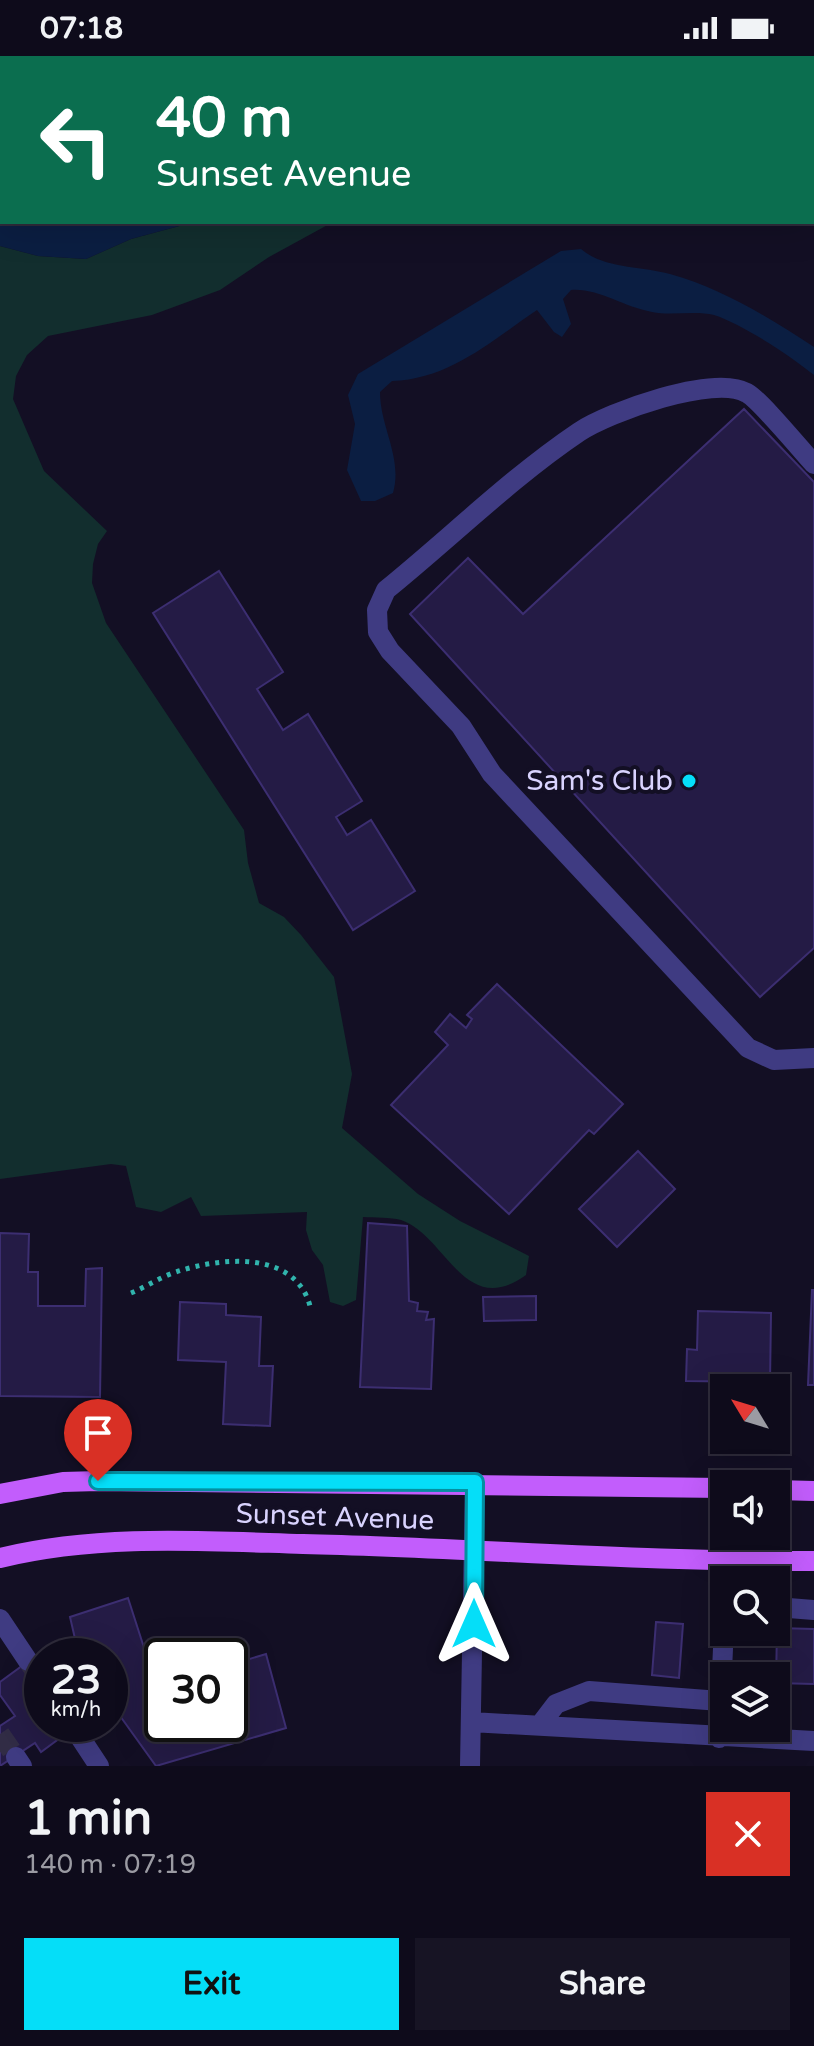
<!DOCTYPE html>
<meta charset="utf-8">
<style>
body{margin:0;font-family:"Varela Round",sans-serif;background:#171424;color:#f1f3f6;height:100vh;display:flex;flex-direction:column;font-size:30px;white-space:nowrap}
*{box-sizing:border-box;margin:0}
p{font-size:26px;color:#9b9ba3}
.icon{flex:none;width:44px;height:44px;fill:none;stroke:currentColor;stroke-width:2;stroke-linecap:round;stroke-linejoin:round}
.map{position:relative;height:1710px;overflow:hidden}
.drawer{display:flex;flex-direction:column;background:#0e0b1b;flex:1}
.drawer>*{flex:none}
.hud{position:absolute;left:0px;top:0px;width:814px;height:168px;box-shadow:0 8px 32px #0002,0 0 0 2px #2e2b3a;background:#0b6e4f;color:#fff;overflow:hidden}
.needle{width:52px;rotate:308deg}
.fabs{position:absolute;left:710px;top:1318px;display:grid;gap:16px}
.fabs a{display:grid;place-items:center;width:80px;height:80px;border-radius:0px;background:#0e0b1b;box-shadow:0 8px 32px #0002,0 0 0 2px #2e2b3a;font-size:40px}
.speed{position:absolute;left:24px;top:1582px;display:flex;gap:16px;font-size:40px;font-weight:700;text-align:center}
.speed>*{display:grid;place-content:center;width:104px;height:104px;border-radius:50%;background:#0e0b1b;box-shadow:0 8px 32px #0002,0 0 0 2px #2e2b3a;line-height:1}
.speed small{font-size:20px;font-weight:400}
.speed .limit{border:4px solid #111;border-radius:12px;background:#fff;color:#111}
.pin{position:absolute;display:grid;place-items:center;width:68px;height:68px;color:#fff;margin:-82px -34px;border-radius:50% 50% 50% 0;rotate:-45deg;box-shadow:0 0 8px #0007}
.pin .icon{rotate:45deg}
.me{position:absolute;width:88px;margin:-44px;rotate:0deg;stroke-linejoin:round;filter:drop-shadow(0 0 6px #0008)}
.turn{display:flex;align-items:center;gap:28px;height:168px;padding:0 24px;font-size:36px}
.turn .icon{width:104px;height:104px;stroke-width:2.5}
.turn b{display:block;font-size:56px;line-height:68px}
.round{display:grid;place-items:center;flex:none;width:84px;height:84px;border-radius:0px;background:#171424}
.summary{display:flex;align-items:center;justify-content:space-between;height:136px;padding:0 24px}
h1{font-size:48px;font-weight:700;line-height:60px}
.primary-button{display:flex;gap:16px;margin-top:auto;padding:16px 24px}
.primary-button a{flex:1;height:92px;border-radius:0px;background:#05def8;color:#111;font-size:32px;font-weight:700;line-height:92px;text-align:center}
.primary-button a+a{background:#171424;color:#f1f3f6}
.status{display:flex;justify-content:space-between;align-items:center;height:56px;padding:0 40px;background:#0e0b1b;direction:ltr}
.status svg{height:22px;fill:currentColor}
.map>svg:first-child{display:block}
.green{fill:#122e2e}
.water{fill:#0b1e42}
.building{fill:#241b45;stroke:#3c2e71;stroke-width:2}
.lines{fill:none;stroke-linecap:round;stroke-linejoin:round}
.minor-tunnel{stroke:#312c45;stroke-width:20;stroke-dasharray:20 10;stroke-linecap:butt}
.path{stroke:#31b4ad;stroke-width:5;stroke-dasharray:4 6;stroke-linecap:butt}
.minor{stroke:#3f3b82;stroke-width:20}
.major{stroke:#c25dfc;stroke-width:20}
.route-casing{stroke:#0390a1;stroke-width:20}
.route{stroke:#05def8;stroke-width:14}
.poi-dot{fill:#05def8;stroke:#130f24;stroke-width:3}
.labels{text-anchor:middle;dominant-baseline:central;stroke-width:8;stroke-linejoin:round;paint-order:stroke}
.poi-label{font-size:28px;fill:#d9d3fe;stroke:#130f24;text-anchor:end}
.street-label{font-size:28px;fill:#d9d3fe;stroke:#130f24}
</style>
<div class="status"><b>07:18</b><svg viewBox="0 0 49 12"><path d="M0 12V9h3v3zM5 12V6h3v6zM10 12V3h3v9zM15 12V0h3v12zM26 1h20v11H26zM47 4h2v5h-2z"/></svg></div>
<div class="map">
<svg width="814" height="1710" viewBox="0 0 814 1710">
<rect width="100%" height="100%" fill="#130f24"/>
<path class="green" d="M 0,0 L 371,0 L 2,2 L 0,75 Z
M 194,166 L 333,166 L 269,201 L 220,234 L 152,259 L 48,280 L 27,299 L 16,320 L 13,343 L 44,415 L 107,475 L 98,488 L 93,508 L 92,527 L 106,567 L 244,774 L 248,807 L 259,847 L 284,861 L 301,879 L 334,921 L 352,1018 L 342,1072 L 418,1138 L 460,1165 L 529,1200 L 526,1219 C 464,1264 446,1179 401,1164 C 390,1161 375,1162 363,1161 L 356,1244 L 343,1250 L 330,1246 L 323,1209 L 312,1194 L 306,1174 L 307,1156 L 201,1160 L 191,1141 L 161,1156 L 136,1151 L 126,1110 L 111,1108 L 0,1123 L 0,190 L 38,200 L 86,203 L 131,183 Z"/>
<path class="water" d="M 0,75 L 2,166 L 194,166 L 131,183 L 86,203 L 38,200 L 0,190 Z
M 581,193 C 604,213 641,210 670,218 C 723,233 768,261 814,291 L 814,319 C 791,300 742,268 714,259 C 695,254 672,260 652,256 C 623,251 599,232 571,234 L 563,243 L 571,268 L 562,281 L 554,276 L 537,254 C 491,285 450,323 392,325 L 380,336 C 380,371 403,402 393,437 L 375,445 L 361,445 L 347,414 L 355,368 L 348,339 L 358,318 L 561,195 Z"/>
<path class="building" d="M 744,353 L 814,426 L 814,892 L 760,941 L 410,558 L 468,502 L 523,558 Z
M 219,515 L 283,616 L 257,633 L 283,674 L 308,658 L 362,745 L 336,761 L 347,779 L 371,764 L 415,835 L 353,874 L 153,557 Z
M 497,928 L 623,1048 L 594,1078 L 589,1074 L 509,1158 L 391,1049 L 448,989 L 435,976 L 450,958 L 466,972 L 472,963 L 467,959 Z
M 638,1095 L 675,1133 L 617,1191 L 579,1153 Z
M 368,1167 L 407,1170 L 409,1245 L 418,1247 L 417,1255 L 428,1256 L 426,1264 L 434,1263 L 431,1333 L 360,1331 Z
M 0,1177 L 29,1178 L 28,1216 L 38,1216 L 38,1250 L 85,1250 L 86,1213 L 102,1212 L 100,1341 L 0,1340 Z
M 812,1234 L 814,1234 L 814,1329 L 808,1329 Z
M 536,1240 L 536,1264 L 484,1265 L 483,1241 Z
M 180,1246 L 226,1248 L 226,1259 L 261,1261 L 259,1310 L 273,1310 L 270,1370 L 223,1368 L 226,1306 L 178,1304 Z
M 698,1255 L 771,1257 L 770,1326 L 686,1325 L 687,1293 L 697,1294 Z
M 128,1542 L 157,1632 L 162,1630 L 162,1668 L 230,1668 L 230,1609 L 266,1598 L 286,1672 L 156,1710 L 110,1646 L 110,1600 L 79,1600 L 70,1561 Z
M 656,1566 L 683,1568 L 679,1622 L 652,1619 Z
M 777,1572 L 814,1573 L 814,1628 L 776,1627 Z
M 41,1596 L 42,1668 L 79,1668 L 41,1696 L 35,1687 L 0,1710 L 0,1670 L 15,1660 L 0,1639 L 0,1626 Z"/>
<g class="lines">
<path class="minor-tunnel" d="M 28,1605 L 42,1625
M 0,1678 L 16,1701"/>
<path class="path" d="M 131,1237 C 146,1231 160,1221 176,1216 C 221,1201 295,1194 310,1250"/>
<path class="minor" d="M 814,408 C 801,394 760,344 747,337 C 714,318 609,356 579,376 C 512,421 449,483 386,534 L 377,554 L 378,576 L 390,595 L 461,670 L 492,718 L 748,992 L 774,1004 L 814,1002
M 776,1551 L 814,1554
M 0,1563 L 28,1605
M 471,1666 L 814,1685
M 540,1669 L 556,1648 L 589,1635 L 720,1645
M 74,1672 L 99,1710
M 719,1682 L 724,1570
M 16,1701 L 22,1710
M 470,1710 L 475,1426"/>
<path class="major" d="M 776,1434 L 814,1435
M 0,1438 L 63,1426 L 98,1425 L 724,1432
M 0,1502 C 99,1478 202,1485 303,1488 C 473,1492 644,1506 814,1505"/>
</g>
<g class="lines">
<defs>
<path id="route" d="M 98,1425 L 475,1426 L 474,1568"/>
</defs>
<use href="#route" class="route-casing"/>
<use href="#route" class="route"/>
</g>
<circle class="poi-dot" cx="689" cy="725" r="8"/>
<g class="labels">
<g class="poi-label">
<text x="673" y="725">Sam's Club</text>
</g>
<g class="street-label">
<text transform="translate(335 1461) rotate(2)">Sunset Avenue</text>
</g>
</g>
</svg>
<div class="fabs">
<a><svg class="needle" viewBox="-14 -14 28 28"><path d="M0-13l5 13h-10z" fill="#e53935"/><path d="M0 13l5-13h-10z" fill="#9b9ba3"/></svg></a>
<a><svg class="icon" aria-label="sound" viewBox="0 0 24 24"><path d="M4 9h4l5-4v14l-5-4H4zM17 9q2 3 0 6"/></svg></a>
<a><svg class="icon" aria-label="search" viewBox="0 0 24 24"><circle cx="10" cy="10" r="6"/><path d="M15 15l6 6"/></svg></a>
<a><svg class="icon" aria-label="layers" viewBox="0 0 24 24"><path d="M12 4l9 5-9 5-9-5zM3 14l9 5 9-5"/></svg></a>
</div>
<div class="speed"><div>23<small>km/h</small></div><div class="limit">30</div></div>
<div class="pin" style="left:98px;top:1425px;background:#d93025"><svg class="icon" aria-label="arrive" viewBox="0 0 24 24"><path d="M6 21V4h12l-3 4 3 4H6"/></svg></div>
<svg class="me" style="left:474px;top:1568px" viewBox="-20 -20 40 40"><path d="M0-17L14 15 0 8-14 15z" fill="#05def8" stroke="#fff" stroke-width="4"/></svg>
<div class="hud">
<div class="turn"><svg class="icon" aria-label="left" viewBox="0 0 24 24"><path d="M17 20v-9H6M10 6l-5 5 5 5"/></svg><div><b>40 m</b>Sunset Avenue</div></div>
</div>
</div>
<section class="drawer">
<div class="summary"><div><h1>1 min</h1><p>140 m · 07:19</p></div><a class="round" style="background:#d93025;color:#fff"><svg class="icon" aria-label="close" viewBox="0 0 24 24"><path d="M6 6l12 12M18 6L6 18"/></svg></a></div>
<div class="primary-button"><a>Exit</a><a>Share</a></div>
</section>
